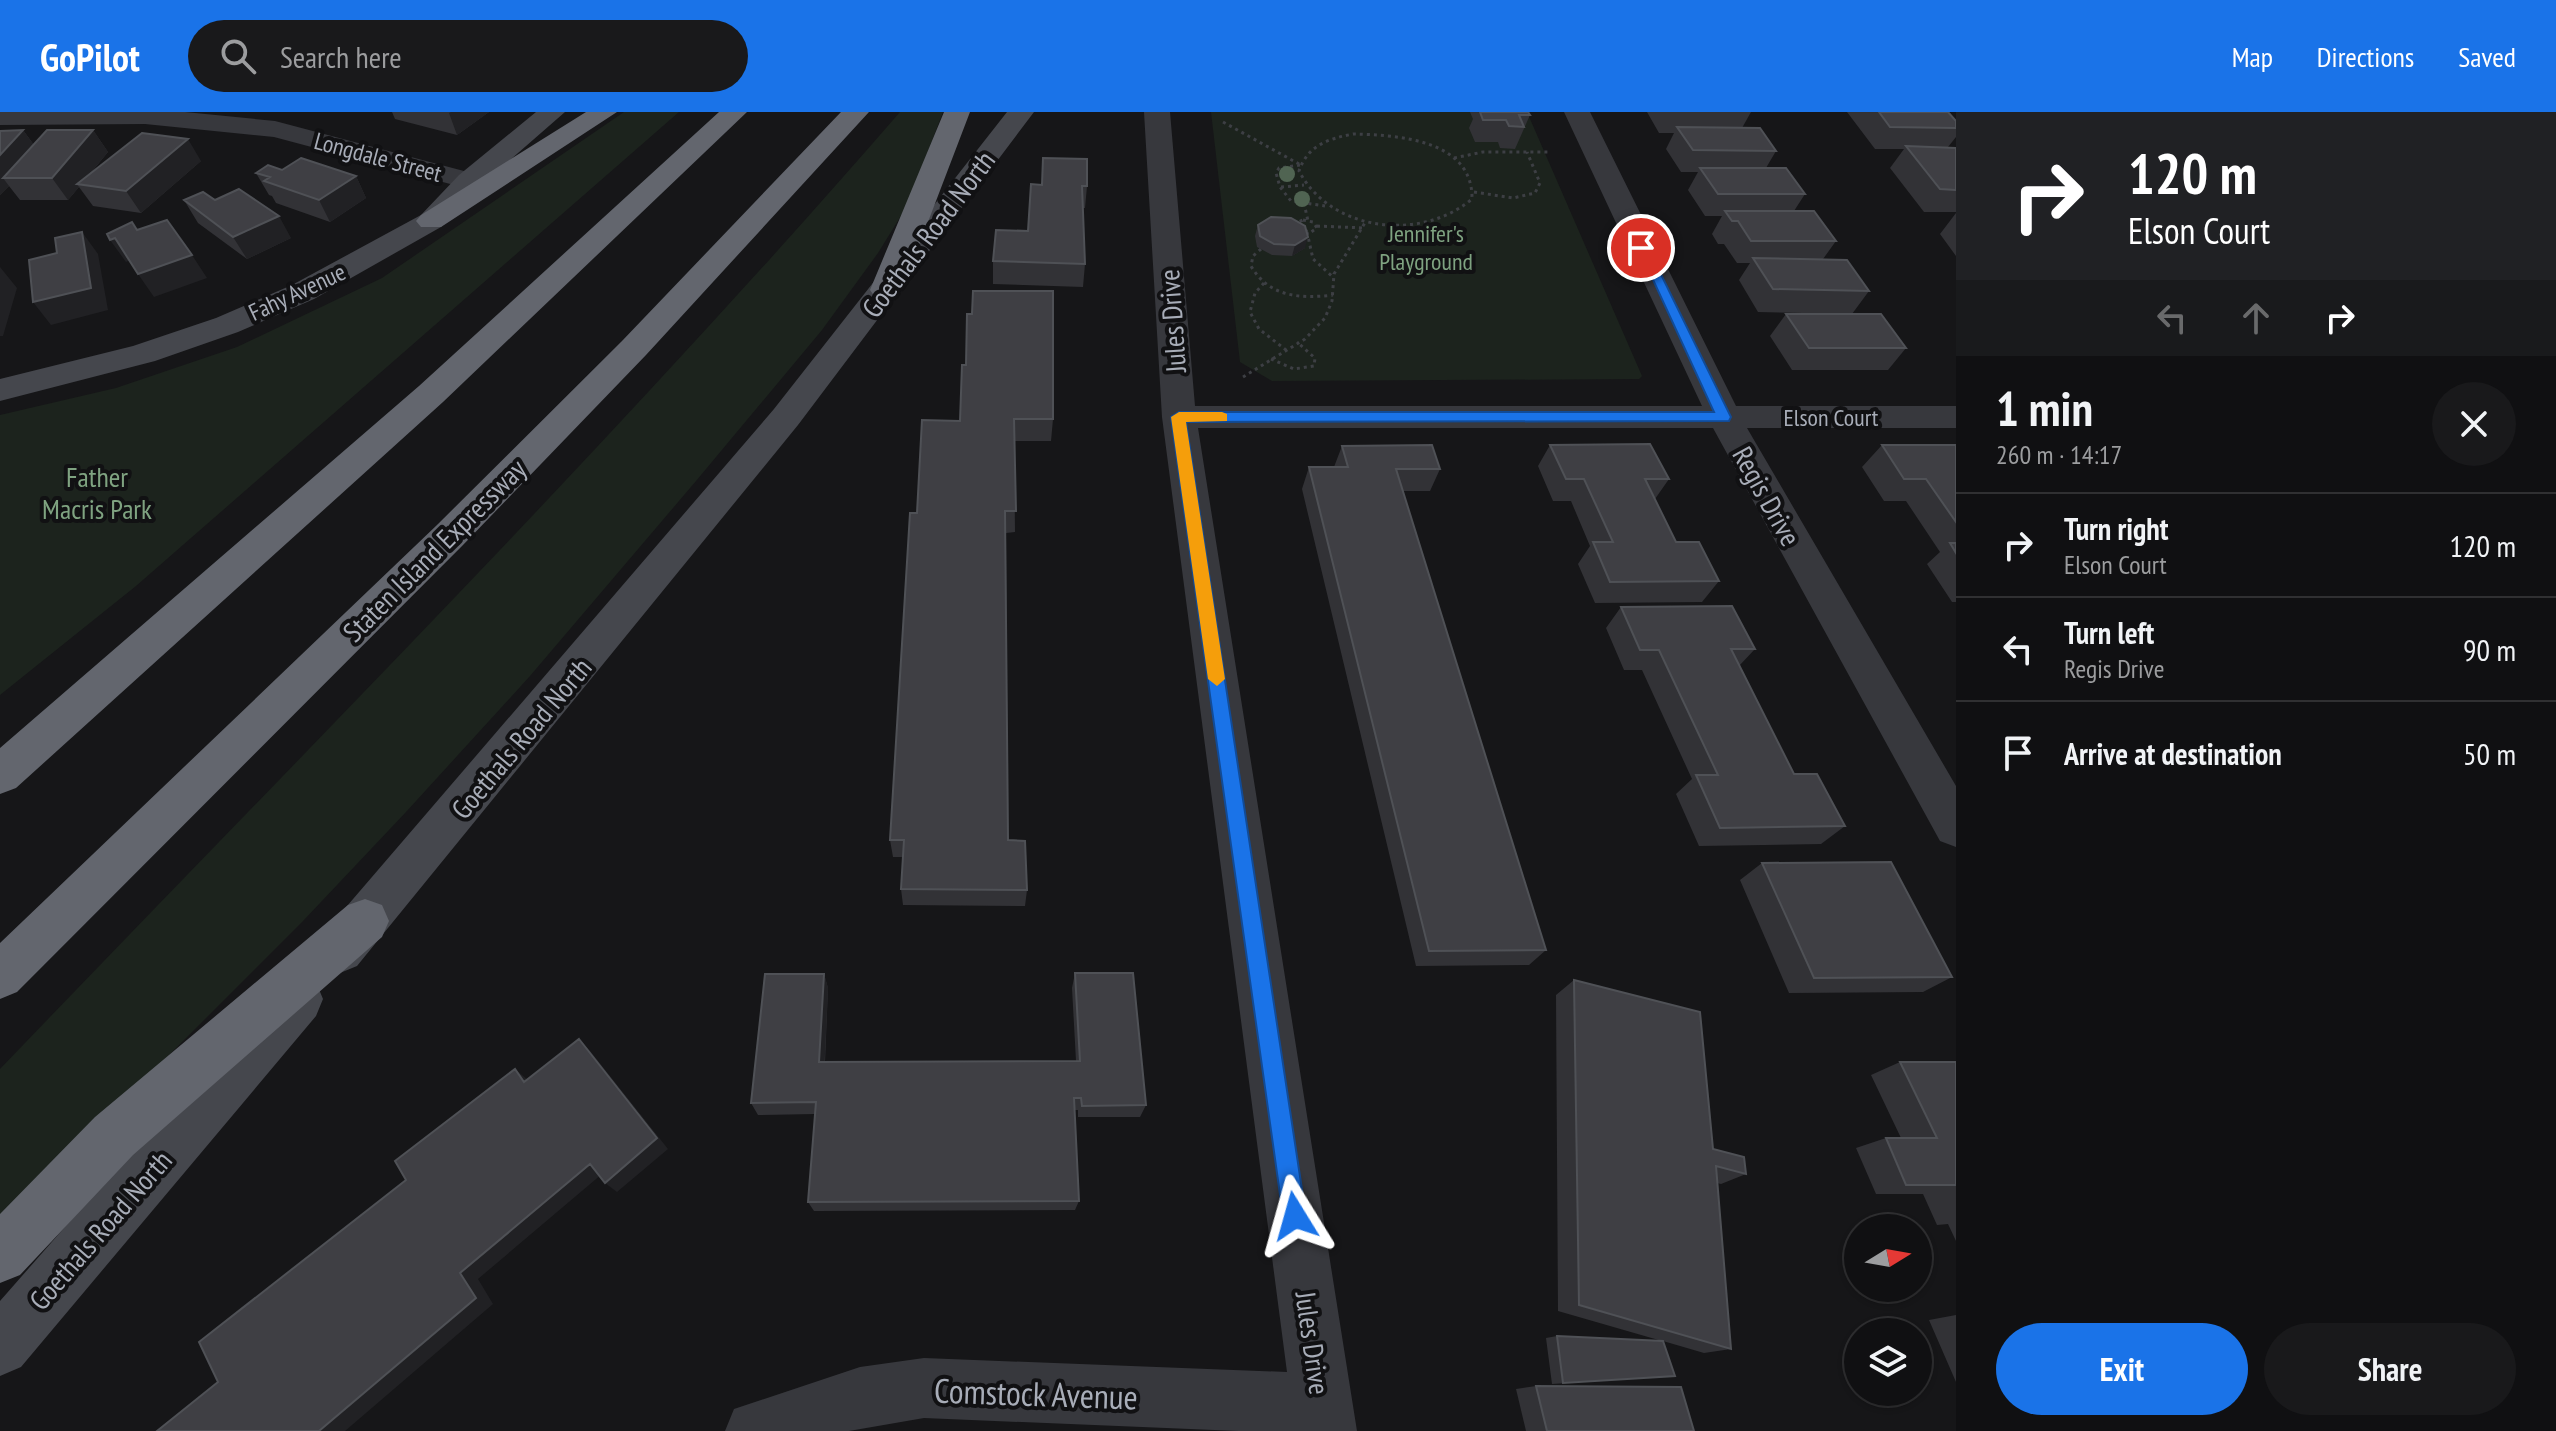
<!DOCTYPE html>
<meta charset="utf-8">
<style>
body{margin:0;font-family:"PT Sans Narrow",sans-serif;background:#19191b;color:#f1f3f6;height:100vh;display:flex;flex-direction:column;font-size:30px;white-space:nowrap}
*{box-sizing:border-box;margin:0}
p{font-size:26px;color:#9c9d9f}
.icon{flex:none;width:44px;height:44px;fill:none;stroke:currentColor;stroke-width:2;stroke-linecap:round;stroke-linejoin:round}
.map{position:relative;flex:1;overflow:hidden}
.sheet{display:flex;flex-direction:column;background:#101012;width:600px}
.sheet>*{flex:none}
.banner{background:#202124;color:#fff;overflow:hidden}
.needle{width:52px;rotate:79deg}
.tools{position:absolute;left:1844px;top:1102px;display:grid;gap:16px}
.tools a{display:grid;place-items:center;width:88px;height:88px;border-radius:50%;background:#101012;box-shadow:0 2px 6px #0004,0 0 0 2px #303032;font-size:40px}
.pin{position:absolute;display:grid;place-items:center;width:68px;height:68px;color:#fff;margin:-34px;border:4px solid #fff;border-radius:50%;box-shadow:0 2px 8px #0007}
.me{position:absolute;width:88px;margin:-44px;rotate:352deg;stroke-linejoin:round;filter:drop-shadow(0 0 6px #0008)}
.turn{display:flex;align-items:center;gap:28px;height:168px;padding:0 40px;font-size:36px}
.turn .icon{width:104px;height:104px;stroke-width:2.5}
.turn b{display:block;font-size:56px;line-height:68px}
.lanes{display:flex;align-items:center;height:76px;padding:0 40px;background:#0003;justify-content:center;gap:40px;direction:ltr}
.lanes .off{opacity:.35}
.round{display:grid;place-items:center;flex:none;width:84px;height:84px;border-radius:42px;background:#19191b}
.overview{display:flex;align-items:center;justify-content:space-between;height:136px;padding:0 40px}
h1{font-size:48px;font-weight:800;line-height:60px}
.primary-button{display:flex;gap:16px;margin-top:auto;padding:16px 40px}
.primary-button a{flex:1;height:92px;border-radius:48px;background:#1a73e8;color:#fff;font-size:32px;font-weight:800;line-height:92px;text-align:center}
.primary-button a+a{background:#19191b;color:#f1f3f6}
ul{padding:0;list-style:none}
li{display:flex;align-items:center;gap:24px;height:104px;padding:0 40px;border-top:2px solid #303032}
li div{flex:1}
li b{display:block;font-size:30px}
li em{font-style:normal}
header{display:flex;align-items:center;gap:48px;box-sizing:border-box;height:112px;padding:0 40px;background:#1a73e8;color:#fff}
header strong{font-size:38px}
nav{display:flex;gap:44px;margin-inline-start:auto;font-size:28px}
.search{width:560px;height:72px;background:#19191b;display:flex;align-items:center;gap:20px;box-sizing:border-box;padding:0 28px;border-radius:44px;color:#9c9d9f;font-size:30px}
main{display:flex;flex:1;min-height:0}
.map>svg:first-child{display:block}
.green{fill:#1c231d}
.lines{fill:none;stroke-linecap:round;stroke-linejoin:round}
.path{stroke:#3d3f44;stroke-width:3;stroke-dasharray:3 4;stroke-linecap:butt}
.street{fill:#37383d;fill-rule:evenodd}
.secondary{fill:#45474d;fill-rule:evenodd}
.highway{fill:#63666e;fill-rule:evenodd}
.tree{fill:#506452}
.wall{fill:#323236}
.shaded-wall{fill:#212124}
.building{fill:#3f3f44;stroke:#4f5156;stroke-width:2}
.route{fill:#1a73e8;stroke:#114b97;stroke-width:2}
.slow{fill:#f59e0b}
.labels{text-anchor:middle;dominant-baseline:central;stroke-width:8;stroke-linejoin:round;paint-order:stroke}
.far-street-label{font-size:24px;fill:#a8adb8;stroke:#111113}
.far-park-label{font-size:24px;fill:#7fa381;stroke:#111113}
.street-label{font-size:28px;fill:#a8adb8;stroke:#111113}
.park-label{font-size:28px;fill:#7fa381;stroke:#111113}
.near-street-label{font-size:34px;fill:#a8adb8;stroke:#111113}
</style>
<header>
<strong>GoPilot</strong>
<div class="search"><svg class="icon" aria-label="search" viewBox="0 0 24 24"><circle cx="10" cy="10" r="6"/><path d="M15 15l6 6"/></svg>Search here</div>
<nav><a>Map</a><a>Directions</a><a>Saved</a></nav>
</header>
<main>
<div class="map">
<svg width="1956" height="1319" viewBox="0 0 1956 1319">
<rect width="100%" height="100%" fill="#161618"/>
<path class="green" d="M 624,0 L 679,0 L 136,474 L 0,583 L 0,303 L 116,276 L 237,235 L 382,166 Z
M 900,0 L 943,0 L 907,94 L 878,141 L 822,218 L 696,369 L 530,564 L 406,700 L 303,809 L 0,1112 L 0,957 C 303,641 613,331 900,0 Z
M 1211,0 L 1527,0 L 1642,264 L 1639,267 L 1272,269 L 1240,250 Z"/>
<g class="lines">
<path class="path" d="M 1223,10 L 1299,52
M 1353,22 C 1399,23 1473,28 1472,87 C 1421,130 1331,120 1299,59 C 1308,33 1328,27 1353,22 Z
M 1454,46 L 1483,40 L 1551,40
M 1300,53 L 1279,56 L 1276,61 L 1280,75 L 1291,89 L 1325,94
M 1281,75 L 1304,73
M 1474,80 L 1513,86 L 1535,81 L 1540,71 L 1527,40
M 1304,91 L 1308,109
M 1303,108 L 1313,110 L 1317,116 L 1311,120 L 1297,117 L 1296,111 Z
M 1317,114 L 1364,116
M 1307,120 L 1313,147 L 1333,165
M 1261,137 L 1253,144 L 1251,154 C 1269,185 1300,187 1333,183
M 1264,171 L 1255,181 L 1250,200 L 1259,217 L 1286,238
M 1271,247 L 1294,257 L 1314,254 L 1315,246 L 1297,230
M 1243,265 L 1305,227 L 1325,206 L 1332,189 L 1334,162 L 1366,109"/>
<path class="street" d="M 0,0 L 185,0 L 275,9 L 479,63 L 483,69 L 479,75 L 469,77 L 274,25 L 145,12 L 0,13 Z
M 1144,0 L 1170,0 L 1195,294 L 1702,294 L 1564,0 L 1590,0 L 1736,294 L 1956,294 L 1956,316 L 1747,316 L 1956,674 L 1956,735 L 1940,729 L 1713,316 L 1198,316 L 1357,1319 L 1238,1319 L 924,1306 L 849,1319 L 725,1319 L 734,1297 L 860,1255 L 924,1246 L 1287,1260 L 1162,305 Z"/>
<path class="secondary" d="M 536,0 L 565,0 L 479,75 L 441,115 L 314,187 L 238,220 L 155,249 L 0,289 L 0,267 L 133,234 L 216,206 L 292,173 L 421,103 L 459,63 Z
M 1007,0 L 1034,0 L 798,313 L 357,854 L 340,861 L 323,854 L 316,838 L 323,822 L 774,297 Z
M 298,863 L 316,870 L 323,887 L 316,904 L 21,1255 L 0,1264 L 0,1189 L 280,870 Z"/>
<path class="highway" d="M 586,0 L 617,0 L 441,115 L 421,115 L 416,109 L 421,103 Z
M 719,0 L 747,0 L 443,290 L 16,676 L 0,682 L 0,636 L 419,274 Z
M 841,0 L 869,0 L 646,243 L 463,433 L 17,880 L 0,887 L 0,831 L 437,413 L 622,229 Z
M 944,0 L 970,0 L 902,178 L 897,185 L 875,185 L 870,178 Z
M 365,787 L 382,793 L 389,809 L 382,825 L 133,1043 L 20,1163 L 0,1171 L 0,1102 L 95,1005 L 348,793 Z"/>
</g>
<g class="tree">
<circle cx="1287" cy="62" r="8"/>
<circle cx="1302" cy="87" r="8"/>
</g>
<path class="wall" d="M 392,0 L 489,0 L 457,23 L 395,7 Z
M 1470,0 L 1528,0 L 1530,3 L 1515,37 L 1500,36 L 1498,30 L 1475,30 L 1469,16 L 1473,7 Z
M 1647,0 L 1751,0 L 1742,16 L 1776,39 L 1766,56 L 1805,82 L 1794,99 L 1836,129 L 1823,147 L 1869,179 L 1852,202 L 1758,200 L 1739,168 L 1750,151 L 1737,151 L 1724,132 L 1718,132 L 1712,122 L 1722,104 L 1705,104 L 1688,78 L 1698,60 L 1681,60 L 1666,37 L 1674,21 L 1659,21 Z
M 1847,0 L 1948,0 L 1956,9 L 1956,25 L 1948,35 L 1956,36 L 1956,100 L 1924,100 L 1890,56 L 1904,37 L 1875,37 Z
M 23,18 L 34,33 L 93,18 L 108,40 L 89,63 L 201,49 L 141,101 L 93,94 L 79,75 L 68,88 L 20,88 L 9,74 L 0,83 L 0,19 Z
M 282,58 L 356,64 L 366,86 L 330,110 L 276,91 L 272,84 L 269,83 L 256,61 Z
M 1042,73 L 1087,74 L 1085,96 L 1083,96 L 1085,152 L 1083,175 L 993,172 L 993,149 L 1028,119 Z
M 184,88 L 291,126 L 247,147 L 198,111 Z
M 1956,101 L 1956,144 L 1940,122 Z
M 1258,113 L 1305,136 L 1292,144 L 1272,143 L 1257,135 L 1255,124 Z
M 1786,202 L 1906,236 L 1888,258 L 1792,258 L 1770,224 Z
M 966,253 L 1053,307 L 1051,329 L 1014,329 L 1015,420 L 1006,421 L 1008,728 L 1027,778 L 1025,794 L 903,793 L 901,777 L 903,745 L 893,745 L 890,728 L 917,401 L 960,309 Z
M 1550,333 L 1669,367 L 1655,387 L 1676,430 L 1719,469 L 1702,490 L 1595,491 L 1578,452 L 1590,434 L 1571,389 L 1553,389 L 1538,354 Z
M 1882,333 L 1956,333 L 1956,490 L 1952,490 L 1927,452 L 1940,440 L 1906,389 L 1884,389 L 1862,355 Z
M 1342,334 L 1440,357 L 1430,379 L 1403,379 L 1546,838 L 1529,853 L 1416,854 L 1302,377 L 1309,355 L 1334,355 Z
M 1621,495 L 1755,537 L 1739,554 L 1794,662 L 1845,714 L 1821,732 L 1699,734 L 1676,682 L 1692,667 L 1642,558 L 1624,558 L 1606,516 Z
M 1762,751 L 1952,865 L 1923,880 L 1789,881 L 1740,768 Z
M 1075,861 L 1146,993 L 1140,1005 L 1078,1005 L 1078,998 L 1074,998 L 1079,1089 L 1075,1098 L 814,1099 L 808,1090 L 815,1002 L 758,1003 L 751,991 L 824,862 L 828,876 L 825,950 L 1076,949 L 1072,876 Z
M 1574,868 L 1713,1037 L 1746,1062 L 1721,1072 L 1717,1071 L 1731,1237 L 1704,1241 L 1663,1229 L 1675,1264 L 1552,1272 L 1546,1226 L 1557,1224 L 1662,1229 L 1558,1199 L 1556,883 Z
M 1900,950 L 1956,950 L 1956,1129 L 1948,1112 L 1937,1113 L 1923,1082 L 1876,1082 L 1856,1036 L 1886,1026 L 1901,1026 L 1871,963 Z
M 1956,1203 L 1956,1270 L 1929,1208 Z
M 1536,1274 L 1694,1319 L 1526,1319 L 1516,1277 Z"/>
<path class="shaded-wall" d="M 451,0 L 489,0 L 457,23 L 449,1 Z
M 23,18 L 39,40 L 3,66 L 9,74 L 0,83 L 0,43 Z
M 93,18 L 108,40 L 81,72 L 77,72 L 79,75 L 68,88 L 52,66 Z
M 188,27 L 201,49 L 141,101 L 126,79 Z
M 356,64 L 366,86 L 330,110 L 319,88 Z
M 279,104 L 291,126 L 247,147 L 233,125 Z
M 82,120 L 98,142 L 108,198 L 51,213 L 33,190 Z
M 1308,125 L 1305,136 L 1292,144 L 1295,133 Z
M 115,126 L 130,148 L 126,150 L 110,128 Z
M 192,143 L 207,166 L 154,185 L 138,162 Z
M 0,155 L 17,176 L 3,224 L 0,224 Z
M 824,862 L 828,876 L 824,963 L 819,950 Z
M 579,927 L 591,940 L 668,1037 L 617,1080 L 605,1071 Z
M 515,957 L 529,969 L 524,970 Z
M 590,1052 L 602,1062 L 478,1167 L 493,1192 L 345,1319 L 319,1319 L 460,1161 Z"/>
<path class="building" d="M 1480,0 L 1528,0 L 1530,3 L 1519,3 L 1524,15 L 1509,14 L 1506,8 L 1483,8 Z
M 1879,0 L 1948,0 L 1956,9 L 1956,16 L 1890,15 Z
M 1677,15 L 1760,16 L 1776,39 L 1693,38 Z
M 23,18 L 0,43 L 0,19 Z
M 47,18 L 93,18 L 52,66 L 3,66 Z
M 142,21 L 188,27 L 126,79 L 77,72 Z
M 1906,34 L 1956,36 L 1956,78 L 1940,77 Z
M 301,46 L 356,64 L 319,88 L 264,69 L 270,65 L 256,61 L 268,53 L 282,58 Z
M 1043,46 L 1087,47 L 1087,74 L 1082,74 L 1085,152 L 993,149 L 996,118 L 1028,119 L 1031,72 L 1042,73 Z
M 1700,56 L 1786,56 L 1805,82 L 1718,82 Z
M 239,77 L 279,104 L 233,125 L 184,88 L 203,80 L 215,88 Z
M 1725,99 L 1814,99 L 1836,129 L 1751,129 L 1738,109 L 1732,109 Z
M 1271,105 L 1291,106 L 1305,114 L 1308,125 L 1295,133 L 1274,132 L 1260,124 L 1258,113 Z
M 167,108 L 192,143 L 138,162 L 115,126 L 110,128 L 107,122 L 132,110 L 137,118 Z
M 82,120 L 91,176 L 33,190 L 29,148 L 57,141 L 55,126 Z
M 1753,146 L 1847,148 L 1869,179 L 1773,177 Z
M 973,179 L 1053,179 L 1053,307 L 1014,307 L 1016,399 L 1005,399 L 1008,728 L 1025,729 L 1027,778 L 901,777 L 904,728 L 890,728 L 910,401 L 917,401 L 922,308 L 960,309 L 962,253 L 966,253 L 967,202 L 972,202 Z
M 1786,202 L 1881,202 L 1906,236 L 1809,236 Z
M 1650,332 L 1669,367 L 1645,367 L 1676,430 L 1699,430 L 1719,469 L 1610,470 L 1593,430 L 1613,430 L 1584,367 L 1566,367 L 1550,333 Z
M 1432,333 L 1440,357 L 1396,357 L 1546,838 L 1429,839 L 1309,355 L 1348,355 L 1342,334 Z
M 1882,333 L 1956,333 L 1956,410 L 1926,367 L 1904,367 Z
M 1950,431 L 1956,431 L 1956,441 Z
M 1732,494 L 1755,537 L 1731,537 L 1794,662 L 1817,662 L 1845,714 L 1720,716 L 1696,663 L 1718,663 L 1659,538 L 1640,538 L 1621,495 Z
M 1891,750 L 1952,865 L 1814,866 L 1762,751 Z
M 1075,861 L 1133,861 L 1146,993 L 1082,994 L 1081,986 L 1074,986 L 1079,1089 L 808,1090 L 816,990 L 751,991 L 765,862 L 824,862 L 819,950 L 1080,949 Z
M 1574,868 L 1700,900 L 1713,1037 L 1744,1045 L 1746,1062 L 1716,1054 L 1731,1237 L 1579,1193 Z
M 579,927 L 657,1026 L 605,1071 L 590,1052 L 460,1161 L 476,1186 L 319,1319 L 157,1319 L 218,1270 L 199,1230 L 406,1068 L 395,1049 L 515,957 L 524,970 Z
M 1900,950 L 1956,950 L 1956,1073 L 1906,1073 L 1886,1026 L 1937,1026 Z
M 1557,1224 L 1663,1229 L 1675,1264 L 1563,1271 Z
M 1536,1274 L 1681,1275 L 1694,1319 L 1547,1319 Z"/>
<path class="route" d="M 1637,133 L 1648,136 L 1731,305 L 1729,309 L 1186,310 L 1306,1104 L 1303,1112 L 1295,1115 L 1287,1112 L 1283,1104 L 1171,305 L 1179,300 L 1714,300 Z"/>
<path class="slow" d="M 1222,300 L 1227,302 L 1227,309 L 1186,310 L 1225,567 L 1217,574 L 1208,567 L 1171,305 L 1179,300 Z"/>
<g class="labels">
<g class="far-street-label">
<text transform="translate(378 45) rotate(15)">Longdale Street</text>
<text transform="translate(297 180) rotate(-25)">Fahy Avenue</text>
<text x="1831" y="305">Elson Court</text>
</g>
<g class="far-park-label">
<text x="1426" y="121">Jennifer's<tspan x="1426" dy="28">Playground</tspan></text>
</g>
<g class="street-label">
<text transform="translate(928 122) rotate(-53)">Goethals Road North</text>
<text transform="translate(1172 209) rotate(-94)">Jules Drive</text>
<text transform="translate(1767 384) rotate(61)">Regis Drive</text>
<text transform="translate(434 438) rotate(-45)">Staten Island Expressway</text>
<text transform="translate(521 626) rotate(-50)">Goethals Road North</text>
<text transform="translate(100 1118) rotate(-49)">Goethals Road North</text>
<text transform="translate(1313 1231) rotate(82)">Jules Drive</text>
</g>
<g class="park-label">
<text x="97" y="364">Father<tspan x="97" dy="32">Macris Park</tspan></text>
</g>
<g class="near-street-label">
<text transform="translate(1036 1281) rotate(2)">Comstock Avenue</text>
</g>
</g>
</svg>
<div class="tools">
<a><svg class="needle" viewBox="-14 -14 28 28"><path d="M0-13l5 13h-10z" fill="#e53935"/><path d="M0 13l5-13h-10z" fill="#9c9d9f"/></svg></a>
<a><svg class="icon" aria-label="layers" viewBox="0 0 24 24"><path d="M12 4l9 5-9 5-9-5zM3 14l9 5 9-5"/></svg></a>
</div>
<div class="pin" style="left:1641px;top:136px;background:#d93025"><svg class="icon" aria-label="arrive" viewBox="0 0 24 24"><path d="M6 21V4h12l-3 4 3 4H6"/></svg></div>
<svg class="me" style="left:1295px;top:1104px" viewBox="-20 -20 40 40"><path d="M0-17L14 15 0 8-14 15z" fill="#1a73e8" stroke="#fff" stroke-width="4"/></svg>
</div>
<section class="sheet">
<div class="banner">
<div class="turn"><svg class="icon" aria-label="right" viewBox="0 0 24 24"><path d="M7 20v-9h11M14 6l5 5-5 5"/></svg><div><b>120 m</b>Elson Court</div></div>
<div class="lanes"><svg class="icon off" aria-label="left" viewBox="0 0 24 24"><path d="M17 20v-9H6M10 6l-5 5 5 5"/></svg><svg class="icon off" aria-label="ahead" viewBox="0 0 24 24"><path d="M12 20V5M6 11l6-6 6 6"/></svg><svg class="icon" aria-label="right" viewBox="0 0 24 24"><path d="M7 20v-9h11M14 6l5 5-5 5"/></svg></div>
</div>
<div class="overview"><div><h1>1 min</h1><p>260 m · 14:17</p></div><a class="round"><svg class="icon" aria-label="close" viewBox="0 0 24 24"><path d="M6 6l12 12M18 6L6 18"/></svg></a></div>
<ul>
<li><svg class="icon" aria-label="right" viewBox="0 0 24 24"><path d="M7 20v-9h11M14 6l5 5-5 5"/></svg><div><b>Turn right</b><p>Elson Court</p></div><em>120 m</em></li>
<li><svg class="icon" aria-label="left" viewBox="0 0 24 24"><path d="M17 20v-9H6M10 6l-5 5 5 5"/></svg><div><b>Turn left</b><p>Regis Drive</p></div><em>90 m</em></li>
<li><svg class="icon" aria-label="arrive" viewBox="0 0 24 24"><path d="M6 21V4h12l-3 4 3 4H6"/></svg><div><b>Arrive at destination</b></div><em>50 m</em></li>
</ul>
<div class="primary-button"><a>Exit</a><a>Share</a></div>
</section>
</main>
